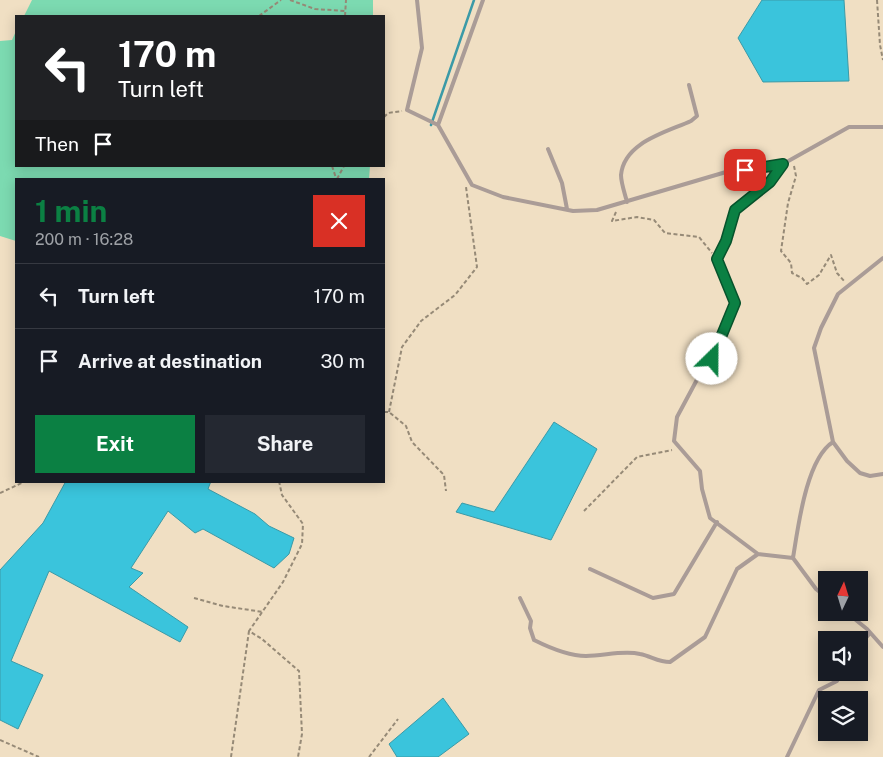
<!DOCTYPE html>
<meta charset="utf-8">
<style>
body{margin:0;font-family:"Public Sans",sans-serif;background:#242831;color:#f1f3f6;height:100vh;display:flex;flex-direction:column;font-size:19px;white-space:nowrap}
*{box-sizing:border-box;margin:0}
p{font-size:16px;color:#9ea1a6}
.icon{flex:none;width:28px;height:28px;fill:none;stroke:currentColor;stroke-width:2;stroke-linecap:round;stroke-linejoin:round}
.map{position:relative;flex:1;overflow:hidden}
.side{position:absolute;left:15px;top:178px;width:370px;height:305px;display:flex;flex-direction:column;background:#171b24;border-radius:0px;box-shadow:0 2px 12px #0003}
.side>*{flex:none}
.banner{position:absolute;left:15px;top:15px;width:370px;height:152px;border-radius:0px;box-shadow:0 2px 12px #0003;background:#202124;color:#fff;overflow:hidden}
.needle{width:32px;rotate:4deg}
.buttons{position:absolute;left:818px;top:571px;display:grid;gap:10px}
.buttons a{display:grid;place-items:center;width:50px;height:50px;border-radius:0px;background:#171b24;box-shadow:0 2px 12px #0003;font-size:25px}
.pin{position:absolute;display:grid;place-items:center;width:42px;height:42px;color:#fff;margin:-21px;border-radius:10px;box-shadow:0 2px 8px #0006}
.me{position:absolute;width:55px;margin:-28px;rotate:23deg;stroke-linejoin:round;filter:drop-shadow(0 0 4px #0008)}
.turn{display:flex;align-items:center;gap:18px;height:105px;padding:0 20px;font-size:22px}
.turn .icon{width:65px;height:65px;stroke-width:2.5}
.turn b{display:block;font-size:35px;line-height:42px}
.then{display:flex;align-items:center;height:48px;padding:0 20px;background:#0003;gap:10px;font-size:19px}
.round{display:grid;place-items:center;flex:none;width:52px;height:52px;border-radius:0px;background:#242831}
.summary{display:flex;align-items:center;justify-content:space-between;height:85px;padding:0 20px}
h1{font-size:30px;font-weight:700;line-height:38px;color:#0b8043}
.action{display:flex;gap:10px;margin-top:auto;padding:10px 20px}
.action a{flex:1;height:58px;border-radius:0px;background:#0b8043;color:#fff;font-size:20px;font-weight:700;line-height:58px;text-align:center}
.action a+a{background:#242831;color:#f1f3f6}
ul{padding:0;list-style:none}
li{display:flex;align-items:center;gap:15px;height:65px;padding:0 20px;border-top:1px solid #363941}
li div{flex:1}
li b{display:block;font-size:19px}
li em{font-style:normal}
.map>svg:first-child{display:block}
.green{fill:#7cdab1}
.water{fill:#3ac4dc;stroke:#3b9aa7}
.lines{fill:none;stroke-linecap:round;stroke-linejoin:round}
.stream{stroke:#3b9aa7;stroke-width:2.5}
.path{stroke:#968a77;stroke-width:2;stroke-dasharray:4 2.5;stroke-linecap:butt}
.lane{stroke:#aa9c97;stroke-width:4}
.route-casing{stroke:#07532c;stroke-width:12}
.route{stroke:#0b8043;stroke-width:9}
</style>
<div class="map">
<svg width="883" height="757" viewBox="0 0 883 757">
<rect width="100%" height="100%" fill="#f0dfc3"/>
<path class="green" d="M 32,0 L 373,0 L 373,16 L 24,16 Z
M 16,31 L 16,166 L 370,166 L 369,179 L 16,179 L 16,241 L 0,236 L 0,41 L 12,40 Z"/>
<path class="water" d="M 762,0 L 844,0 L 849,81 L 763,82 L 738,38 Z
M 554,422 L 597,449 L 551,540 L 456,512 L 462,503 L 494,512 Z
M 66,481 L 211,481 L 208,489 L 255,514 L 269,526 L 294,538 L 289,554 L 274,568 L 203,529 L 195,533 L 168,511 L 131,568 L 143,573 L 129,587 L 188,627 L 180,642 L 49,571 L 11,661 L 43,675 L 18,729 L 0,720 L 0,570 L 43,523 Z
M 443,698 L 469,734 L 438,757 L 397,757 L 389,744 Z"/>
<g class="lines">
<path class="stream" d="M 431,125 L 474,0"/>
<path class="path" d="M 290,0 L 315,9 L 345,11
M 877,0 L 880,45 L 883,60
M 259,16 L 281,0
M 345,16 L 346,0
M 384,117 L 388,113 L 402,111
M 332,166 L 336,178
M 794,166 L 796,176 L 788,203 L 781,251 L 791,263 L 792,273 L 802,278 L 807,284 L 819,275 L 831,255 L 837,273 L 845,282
M 337,179 L 344,166
M 616,212 L 612,221 L 637,217 L 654,220 L 665,233 L 699,237 L 712,253
M 384,412 L 389,412 L 406,426 L 412,442 L 444,475 L 446,491
M 389,412 L 402,347 L 421,321 L 455,295 L 477,267 L 466,187
M 279,481 L 282,495 L 303,524 L 302,544 L 283,582 L 249,631 L 262,639 L 299,671 L 302,734 L 298,757
M 0,493 L 26,481
M 584,511 L 637,457 L 672,450
M 194,598 L 223,606 L 263,612
M 0,740 L 39,757
M 231,757 L 249,631
M 369,757 L 398,719"/>
<path class="lane" d="M 417,0 L 422,48 L 407,110 L 438,125 L 472,185 L 503,197 L 573,211 L 597,210 L 726,172 L 783,164 L 849,127 L 883,127
M 438,125 L 483,0
M 548,149 L 562,183 L 567,209
M 783,164 L 770,183 L 735,210 L 727,241 L 717,259 L 735,303 L 712,359 L 700,374 L 677,417 L 674,441 L 700,471 L 702,489 L 710,518 L 758,554 L 793,558 L 816,589 L 826,597
M 627,202 C 625,194 621,183 621,175 C 624,142 667,132 691,121 L 697,116 L 689,85
M 883,258 L 838,294 L 821,328 L 814,348 L 833,442 L 847,461 L 860,473 L 870,476 L 883,474
M 793,558 C 798,528 806,459 833,442
M 590,569 L 653,598 L 674,594 L 717,522
M 520,598 L 531,621 L 530,628 L 534,640 C 550,648 568,656 586,656 C 604,656 623,650 640,654 C 651,656 658,662 670,662 L 705,637 L 737,569 L 758,554
M 846,612 L 867,629 L 883,647
M 859,646 L 870,633
M 787,757 L 819,690 L 837,681 L 841,672"/>
</g>
<g class="lines">
<defs>
<path id="route" d="M 712,359 L 735,303 L 717,259 L 726,241 L 735,210 L 770,182 L 783,164 L 745,170"/>
</defs>
<use href="#route" class="route-casing"/>
<use href="#route" class="route"/>
</g>
</svg>
<div class="buttons">
<a><svg class="needle" viewBox="-14 -14 28 28"><path d="M0-13l5 13h-10z" fill="#e53935"/><path d="M0 13l5-13h-10z" fill="#9ea1a6"/></svg></a>
<a><svg class="icon" aria-label="sound" viewBox="0 0 24 24"><path d="M4 9h4l5-4v14l-5-4H4zM17 9q2 3 0 6"/></svg></a>
<a><svg class="icon" aria-label="layers" viewBox="0 0 24 24"><path d="M12 4l9 5-9 5-9-5zM3 14l9 5 9-5"/></svg></a>
</div>
<div class="pin" style="left:745px;top:170px;background:#d93025"><svg class="icon" aria-label="arrive" viewBox="0 0 24 24"><path d="M6 21V4h12l-3 4 3 4H6"/></svg></div>
<svg class="me" style="left:712px;top:359px" viewBox="-20 -20 40 40"><circle r="19" fill="#fff"/><path d="M0-13L10 11 0 6-10 11z" fill="#0b8043"/></svg>
<div class="banner">
<div class="turn"><svg class="icon" aria-label="left" viewBox="0 0 24 24"><path d="M17 20v-9H6M10 6l-5 5 5 5"/></svg><div><b>170 m</b>Turn left</div></div>
<div class="then">Then<svg class="icon" aria-label="arrive" viewBox="0 0 24 24"><path d="M6 21V4h12l-3 4 3 4H6"/></svg></div>
</div>
<section class="side">
<div class="summary"><div><h1>1 min</h1><p>200 m · 16:28</p></div><a class="round" style="background:#d93025;color:#fff"><svg class="icon" aria-label="close" viewBox="0 0 24 24"><path d="M6 6l12 12M18 6L6 18"/></svg></a></div>
<ul>
<li><svg class="icon" aria-label="left" viewBox="0 0 24 24"><path d="M17 20v-9H6M10 6l-5 5 5 5"/></svg><div><b>Turn left</b></div><em>170 m</em></li>
<li><svg class="icon" aria-label="arrive" viewBox="0 0 24 24"><path d="M6 21V4h12l-3 4 3 4H6"/></svg><div><b>Arrive at destination</b></div><em>30 m</em></li>
</ul>
<div class="action"><a>Exit</a><a>Share</a></div>
</section>
</div>
